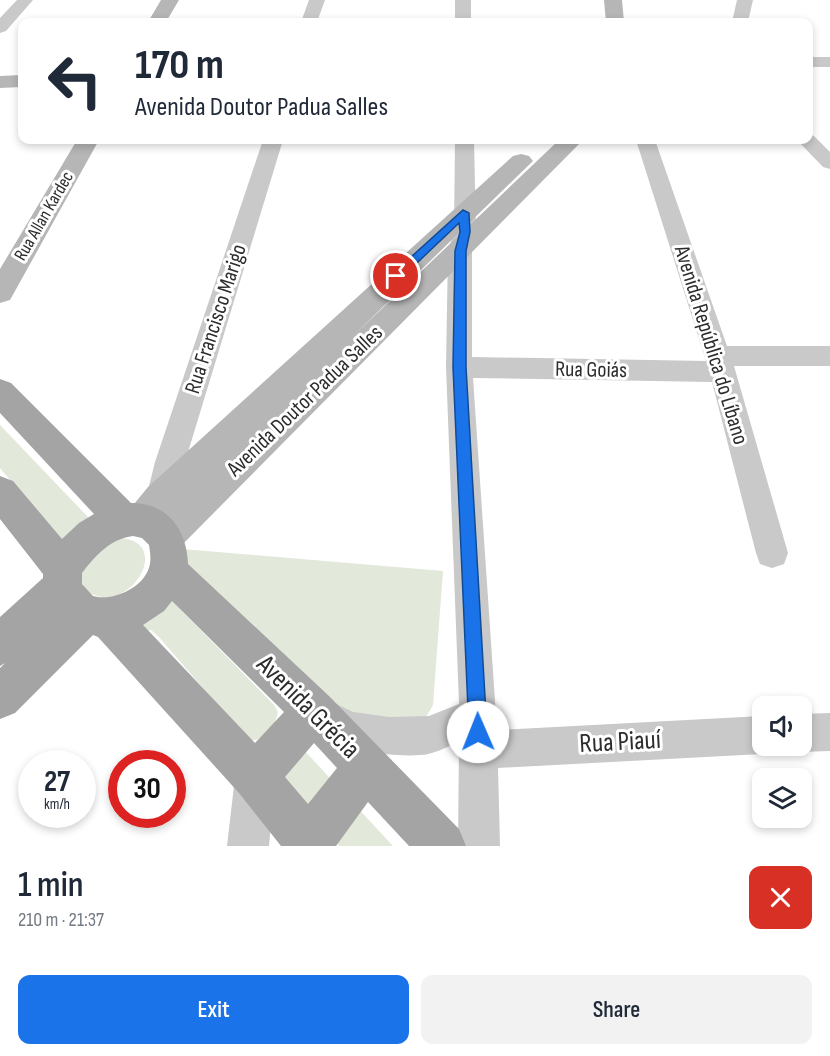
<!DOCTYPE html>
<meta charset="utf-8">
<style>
body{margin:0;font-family:"Sofia Sans Condensed",sans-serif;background:#f2f2f3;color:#1f2937;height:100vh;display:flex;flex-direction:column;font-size:22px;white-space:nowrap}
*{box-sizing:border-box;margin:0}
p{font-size:20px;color:#747a83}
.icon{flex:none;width:33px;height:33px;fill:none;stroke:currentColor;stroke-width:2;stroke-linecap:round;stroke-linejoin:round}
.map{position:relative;height:846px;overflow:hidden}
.panel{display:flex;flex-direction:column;background:#fff;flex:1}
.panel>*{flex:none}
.banner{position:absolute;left:18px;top:18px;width:795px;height:126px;border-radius:12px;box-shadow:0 3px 9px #0003;background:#fff;color:#1f2937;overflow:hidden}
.tools{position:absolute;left:752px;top:696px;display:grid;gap:12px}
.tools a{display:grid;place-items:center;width:60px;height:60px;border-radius:12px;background:#fff;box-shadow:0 3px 9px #0003;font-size:30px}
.speed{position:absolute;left:18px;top:750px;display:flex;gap:12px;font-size:30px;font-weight:700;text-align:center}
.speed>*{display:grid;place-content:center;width:78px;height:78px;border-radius:50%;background:#fff;box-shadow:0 3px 9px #0003;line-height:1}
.speed small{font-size:15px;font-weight:400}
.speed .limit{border:9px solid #d22;background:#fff;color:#111}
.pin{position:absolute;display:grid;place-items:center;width:51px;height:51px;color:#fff;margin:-26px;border:3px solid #fff;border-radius:50%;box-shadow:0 2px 6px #0007}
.me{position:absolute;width:66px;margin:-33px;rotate:359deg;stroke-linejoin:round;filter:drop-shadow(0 0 4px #0008)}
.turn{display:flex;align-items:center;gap:21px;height:126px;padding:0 18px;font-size:27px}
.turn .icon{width:78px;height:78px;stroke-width:2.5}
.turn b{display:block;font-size:42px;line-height:51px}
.round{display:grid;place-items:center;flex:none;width:63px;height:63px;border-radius:12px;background:#f2f2f3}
.overview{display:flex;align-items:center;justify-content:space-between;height:102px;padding:0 18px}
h1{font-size:36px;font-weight:600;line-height:45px}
.cta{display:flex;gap:12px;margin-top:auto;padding:12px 18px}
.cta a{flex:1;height:69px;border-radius:12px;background:#1a73e8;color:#fff;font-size:24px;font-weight:600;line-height:69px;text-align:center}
.cta a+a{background:#f2f2f3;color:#1f2937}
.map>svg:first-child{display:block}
.green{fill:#e2e8da}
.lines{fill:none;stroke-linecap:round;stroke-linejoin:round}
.street{fill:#c9c9c9;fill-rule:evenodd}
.secondary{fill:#b6b6b6;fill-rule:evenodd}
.primary{fill:#a4a4a4;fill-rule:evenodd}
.route{fill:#1a73e8;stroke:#114b97;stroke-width:1.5}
.labels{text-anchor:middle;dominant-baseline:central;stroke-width:6;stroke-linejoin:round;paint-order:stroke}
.far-street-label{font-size:18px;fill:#2c2c2c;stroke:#fff}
.street-label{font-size:22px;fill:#2c2c2c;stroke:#fff}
.near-street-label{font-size:27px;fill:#2c2c2c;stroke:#fff}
</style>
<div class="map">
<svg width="830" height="846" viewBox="0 0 830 846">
<rect width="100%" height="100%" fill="#fff"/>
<path class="green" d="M 0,425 L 88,517 L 85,524 L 61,541 L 0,468 Z
M 114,538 C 176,536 133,614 92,594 C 81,588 80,578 82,566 Z
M 182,549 L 443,571 L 433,705 L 425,719 L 351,721 L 185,563 Z
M 174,597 L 180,609 L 274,705 L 278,712 L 273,730 L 256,740 L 248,740 L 158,636 L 151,630 L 140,632 L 136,619 Z
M 302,748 L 393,846 L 339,846 L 279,778 Z"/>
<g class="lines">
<path class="street" d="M 17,0 L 33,0 L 6,31 L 0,33 L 0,18 Z
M 309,0 L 325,0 L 317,22 L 301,22 Z
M 455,0 L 471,0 L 471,22 L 455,22 Z
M 737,0 L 753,0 L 748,22 L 732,22 Z
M 808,57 L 830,57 L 830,67 L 808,67 Z
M 808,134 L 814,136 L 830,152 L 830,169 L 823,167 L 797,140 L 808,140 Z
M 263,140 L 283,140 L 185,462 L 172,508 L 161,512 L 150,508 L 146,498 L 155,462 Z
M 455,140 L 474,140 L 476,232 L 472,251 L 472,357 L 706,361 L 636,140 L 655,140 L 727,346 L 830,346 L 830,366 L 734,366 L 788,553 L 784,564 L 772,568 L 760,564 L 756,553 L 712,382 L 473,378 L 497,730 L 762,716 L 762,746 L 777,746 L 776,749 L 762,754 L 498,768 L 500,846 L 458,846 L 459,742 C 449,746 438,752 428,754 C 404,759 332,751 315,732 C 312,729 311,723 309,719 L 315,706 L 328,700 L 353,712 L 389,717 L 429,716 L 459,704 L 446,367 L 448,251 L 454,232 Z
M 830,713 L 830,751 L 801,752 L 788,746 L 801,746 L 801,714 Z
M 255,757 L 269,763 L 275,777 L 269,846 L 227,846 L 235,777 L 241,763 Z"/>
<path class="secondary" d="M 161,0 L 179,0 L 166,22 L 148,22 Z
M 604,0 L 622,0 L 624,22 L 606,22 Z
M 22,75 L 22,87 L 0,88 L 0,76 Z
M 77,140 L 99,140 L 10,300 L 0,303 L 0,269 Z
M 559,140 L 583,140 L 179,548 L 166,553 L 153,548 L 148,536 L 143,538 L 130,533 L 125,521 L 130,509 L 148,487 L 513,156 L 521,154 L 529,156 L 533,161 L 350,339 Z"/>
<path class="primary" d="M 0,379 L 11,383 L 131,503 C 168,503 187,530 188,564 L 329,696 L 459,829 L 466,846 L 409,846 L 368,802 L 336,846 L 281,846 L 239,793 L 98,637 L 93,635 L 15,713 L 0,719 L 0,668 L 5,663 L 0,666 L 0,617 L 43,578 L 43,574 L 0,519 L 0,476 L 13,481 L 62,539 L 79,523 L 94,514 L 0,413 ZM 133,536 L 142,538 L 149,545 C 150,551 151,558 150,564 C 146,587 113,602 93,596 L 82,584 L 82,573 C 96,555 110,539 133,536 ZM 172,601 L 284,712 L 255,743 L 143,625 L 164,611 ZM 314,743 L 337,768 L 308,804 L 285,777 Z"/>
</g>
<path class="route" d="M 463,210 L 469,213 L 470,232 L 466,251 L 466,367 L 487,732 L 485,739 L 478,742 L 472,739 L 469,732 L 453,367 L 455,251 L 460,232 L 459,223 L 400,279 L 396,280 L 390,276 Z"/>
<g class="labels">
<g class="far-street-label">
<text transform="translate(44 216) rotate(-60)">Rua Allan Kardec</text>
</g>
<g class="street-label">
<text transform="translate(216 319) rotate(-72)">Rua Francisco Marigo</text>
<text transform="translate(711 345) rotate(73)">Avenida República do Líbano</text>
<text transform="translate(591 370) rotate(1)">Rua Goiás</text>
<text transform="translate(305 401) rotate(-44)">Avenida Doutor Padua Salles</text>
</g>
<g class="near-street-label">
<text transform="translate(308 707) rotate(45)">Avenida Grécia</text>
<text transform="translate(620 742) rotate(-3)">Rua Piauí</text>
</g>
</g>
</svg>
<div class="tools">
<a><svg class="icon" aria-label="sound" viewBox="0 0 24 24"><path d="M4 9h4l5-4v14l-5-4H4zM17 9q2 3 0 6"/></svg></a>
<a><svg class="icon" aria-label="layers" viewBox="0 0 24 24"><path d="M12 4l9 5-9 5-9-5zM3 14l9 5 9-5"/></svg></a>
</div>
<div class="speed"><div>27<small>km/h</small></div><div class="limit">30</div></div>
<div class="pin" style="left:396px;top:276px;background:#d93025"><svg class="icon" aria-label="arrive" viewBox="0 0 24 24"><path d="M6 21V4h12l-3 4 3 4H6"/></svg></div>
<svg class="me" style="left:478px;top:732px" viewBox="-20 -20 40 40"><circle r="19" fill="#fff"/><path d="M0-13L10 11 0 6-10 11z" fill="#1a73e8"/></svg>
<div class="banner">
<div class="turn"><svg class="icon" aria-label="left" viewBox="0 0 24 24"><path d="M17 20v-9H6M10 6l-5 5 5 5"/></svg><div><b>170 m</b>Avenida Doutor Padua Salles</div></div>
</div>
</div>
<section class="panel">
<div class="overview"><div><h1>1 min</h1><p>210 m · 21:37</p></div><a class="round" style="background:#d93025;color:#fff"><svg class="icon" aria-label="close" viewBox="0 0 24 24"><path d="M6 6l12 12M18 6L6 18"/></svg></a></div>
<div class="cta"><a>Exit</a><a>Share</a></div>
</section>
